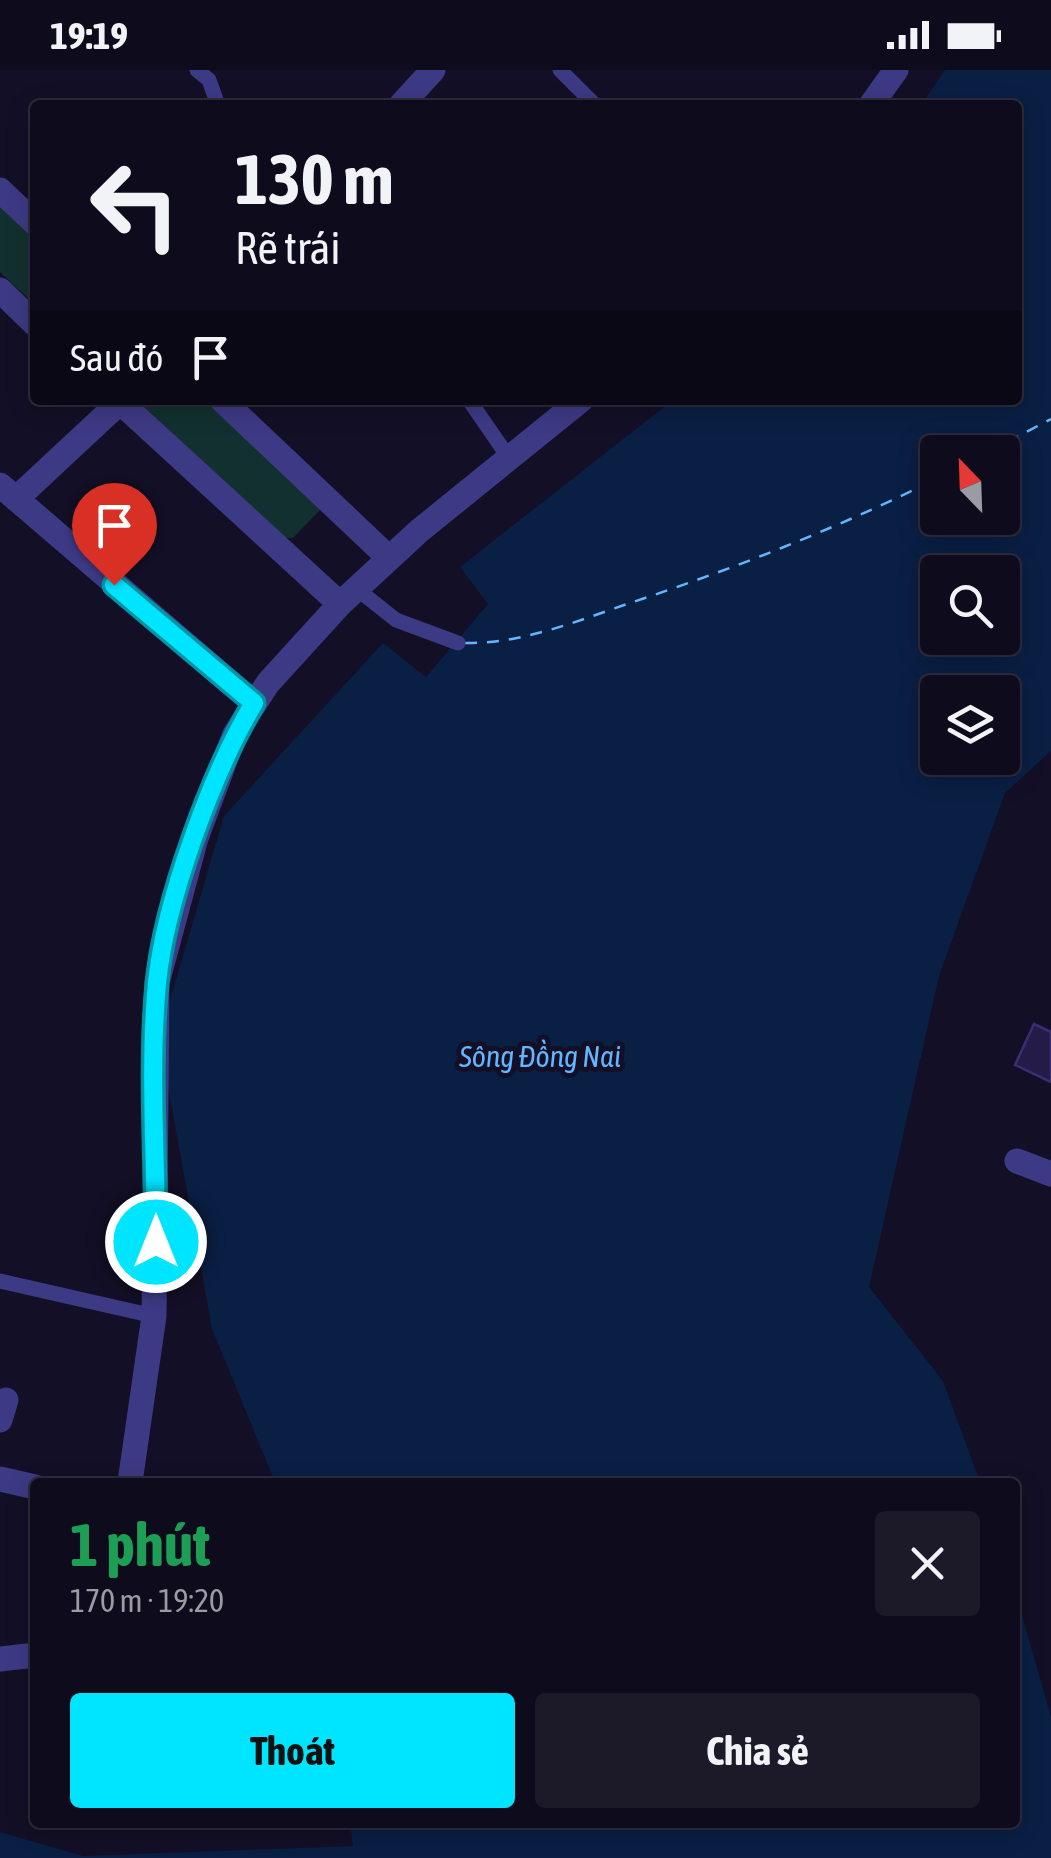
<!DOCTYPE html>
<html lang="vi">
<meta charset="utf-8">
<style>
body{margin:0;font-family:"Asap Condensed",sans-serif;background:#1c1929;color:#f1f3f6;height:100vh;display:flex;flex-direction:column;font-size:38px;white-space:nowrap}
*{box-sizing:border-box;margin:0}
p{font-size:32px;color:#9b9ba3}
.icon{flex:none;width:55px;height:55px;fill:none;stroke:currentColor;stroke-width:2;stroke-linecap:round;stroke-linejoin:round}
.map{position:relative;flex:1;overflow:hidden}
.panel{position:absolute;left:30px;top:1408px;width:990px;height:350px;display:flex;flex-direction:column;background:#0e0b1c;border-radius:10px;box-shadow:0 5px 25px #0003,0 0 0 2px #2e2b3b}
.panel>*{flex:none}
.banner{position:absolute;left:30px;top:30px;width:992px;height:305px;border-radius:10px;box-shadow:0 5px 25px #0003,0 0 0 2px #2e2b3b;background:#0e0b1c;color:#f1f3f6;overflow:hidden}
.needle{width:65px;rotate:337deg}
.buttons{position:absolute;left:920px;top:365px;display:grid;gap:20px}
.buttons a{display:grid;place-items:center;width:100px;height:100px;border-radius:10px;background:#0e0b1c;box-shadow:0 5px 25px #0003,0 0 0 2px #2e2b3b;font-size:50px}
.pin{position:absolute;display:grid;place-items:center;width:85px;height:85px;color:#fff;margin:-102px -42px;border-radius:50% 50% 50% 0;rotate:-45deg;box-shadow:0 0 10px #0007}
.pin .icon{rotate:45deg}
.me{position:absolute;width:110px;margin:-55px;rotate:0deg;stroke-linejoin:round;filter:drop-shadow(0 0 8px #0008)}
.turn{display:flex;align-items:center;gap:35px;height:210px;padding:0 40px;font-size:45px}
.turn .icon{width:130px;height:130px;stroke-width:2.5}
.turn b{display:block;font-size:70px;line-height:85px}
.then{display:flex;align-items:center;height:95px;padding:0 40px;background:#0003;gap:20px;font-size:38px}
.round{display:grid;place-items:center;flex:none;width:105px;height:105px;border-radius:10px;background:#1c1929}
.overview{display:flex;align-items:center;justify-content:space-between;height:170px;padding:0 40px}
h1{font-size:60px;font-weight:700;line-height:75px;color:#1e9e55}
.primary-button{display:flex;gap:20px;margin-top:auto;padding:20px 40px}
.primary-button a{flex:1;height:115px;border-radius:10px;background:#00e5ff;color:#111;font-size:40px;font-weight:700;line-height:115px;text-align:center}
.primary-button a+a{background:#1c1929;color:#f1f3f6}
.status{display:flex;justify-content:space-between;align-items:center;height:70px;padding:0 50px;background:#0e0b1c;direction:ltr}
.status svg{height:28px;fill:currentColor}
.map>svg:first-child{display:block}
.green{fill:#12302f}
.water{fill:#0a1f44;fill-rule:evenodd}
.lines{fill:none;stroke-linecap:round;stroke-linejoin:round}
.ferry{stroke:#62b6ff;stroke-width:2.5;stroke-dasharray:12 10;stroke-linecap:butt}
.building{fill:#241b47;stroke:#3b2d73;stroke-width:2.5}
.service{stroke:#3d3a85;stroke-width:15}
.minor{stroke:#3d3a85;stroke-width:25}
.route-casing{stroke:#0095a6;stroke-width:25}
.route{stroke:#00e5ff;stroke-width:18}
.labels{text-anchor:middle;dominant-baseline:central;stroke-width:10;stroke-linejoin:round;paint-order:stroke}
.water-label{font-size:30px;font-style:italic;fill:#62b6ff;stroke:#130f26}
</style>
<div class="status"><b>19:19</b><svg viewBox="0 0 49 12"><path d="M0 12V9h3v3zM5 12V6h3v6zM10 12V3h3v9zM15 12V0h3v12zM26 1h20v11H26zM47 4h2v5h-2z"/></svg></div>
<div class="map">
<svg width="1051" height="1788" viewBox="0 0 1051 1788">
<rect width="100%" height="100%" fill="#130f26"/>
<path class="green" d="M 0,134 L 35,167 L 35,235 L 0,202 Z
M 137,330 L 209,330 L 318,431 L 320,440 L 293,468 L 285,468 Z"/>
<path class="water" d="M 945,0 L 1051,0 L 1051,681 L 1005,723 L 939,906 L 869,1217 L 943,1311 L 980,1412 L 275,1412 L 212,1259 L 159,967 L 224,746 L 383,573 L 426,607 L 488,534 L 460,497 L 673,330 L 1018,330 L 1018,35 L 921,35 ZM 938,382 L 1002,382 L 1002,448 L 938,448 ZM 938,502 L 1002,502 L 1002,568 L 938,568 ZM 938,622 L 1002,622 L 1002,688 L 938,688 Z
M 1015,1521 L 1051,1647 L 1051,1788 L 0,1788 L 0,1762 L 83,1786 L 353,1776 L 350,1752 L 1015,1752 Z"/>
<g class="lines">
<path class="ferry" d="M 988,382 L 1051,349
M 465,573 C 520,574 575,552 627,534 C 733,499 838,458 938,408"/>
</g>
<path class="building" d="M 1034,954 L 1051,962 L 1051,1012 L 1015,995 Z"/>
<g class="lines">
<path class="service" d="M 197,0 L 209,10 L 218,35
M 560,0 L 595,35
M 469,330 L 509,388
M 357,519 L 396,550 L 458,573
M 0,1211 L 154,1246"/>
<path class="minor" d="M 401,35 L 433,0
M 871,35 L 896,0
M 0,120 L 35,153
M 0,220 L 35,254
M 118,330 L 340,534
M 222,330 L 389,488
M 0,415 L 254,633
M 16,429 L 120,332
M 1017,1091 L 1051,1104
M 0,1350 L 6,1330
M 0,1409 L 35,1417
M 130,1412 L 154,1246 L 157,913 L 196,768 L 235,664 L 268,613 L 340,534 L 419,461 L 581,330
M 0,1589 L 35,1585"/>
</g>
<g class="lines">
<defs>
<path id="route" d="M 114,515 L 254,633 C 212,703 165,832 157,913 C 149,998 156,1086 156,1172"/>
</defs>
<use href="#route" class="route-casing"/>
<use href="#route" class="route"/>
</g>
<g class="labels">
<g class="water-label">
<text x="540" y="986">Sông Đồng Nai</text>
</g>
</g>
</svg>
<div class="buttons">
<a><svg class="needle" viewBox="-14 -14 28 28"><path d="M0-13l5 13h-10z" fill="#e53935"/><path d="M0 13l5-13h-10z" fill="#9b9ba3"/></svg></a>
<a><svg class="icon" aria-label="search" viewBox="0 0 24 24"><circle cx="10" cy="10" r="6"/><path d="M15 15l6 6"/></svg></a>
<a><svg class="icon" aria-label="layers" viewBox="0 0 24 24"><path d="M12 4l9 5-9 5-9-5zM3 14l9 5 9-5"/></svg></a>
</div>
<div class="pin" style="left:114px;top:515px;background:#d93025"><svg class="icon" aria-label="arrive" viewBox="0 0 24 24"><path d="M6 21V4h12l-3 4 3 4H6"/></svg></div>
<svg class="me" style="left:156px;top:1172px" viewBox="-20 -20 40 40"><circle r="17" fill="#00e5ff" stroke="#fff" stroke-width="3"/><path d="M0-11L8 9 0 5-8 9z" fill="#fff"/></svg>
<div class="banner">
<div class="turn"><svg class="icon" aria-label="left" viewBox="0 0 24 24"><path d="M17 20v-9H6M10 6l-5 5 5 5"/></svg><div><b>130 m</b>Rẽ trái</div></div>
<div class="then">Sau đó<svg class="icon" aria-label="arrive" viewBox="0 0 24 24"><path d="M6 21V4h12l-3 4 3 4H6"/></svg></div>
</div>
<section class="panel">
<div class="overview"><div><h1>1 phút</h1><p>170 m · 19:20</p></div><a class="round"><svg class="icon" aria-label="close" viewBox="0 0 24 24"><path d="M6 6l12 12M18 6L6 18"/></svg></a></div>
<div class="primary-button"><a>Thoát</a><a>Chia sẻ</a></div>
</section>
</div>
